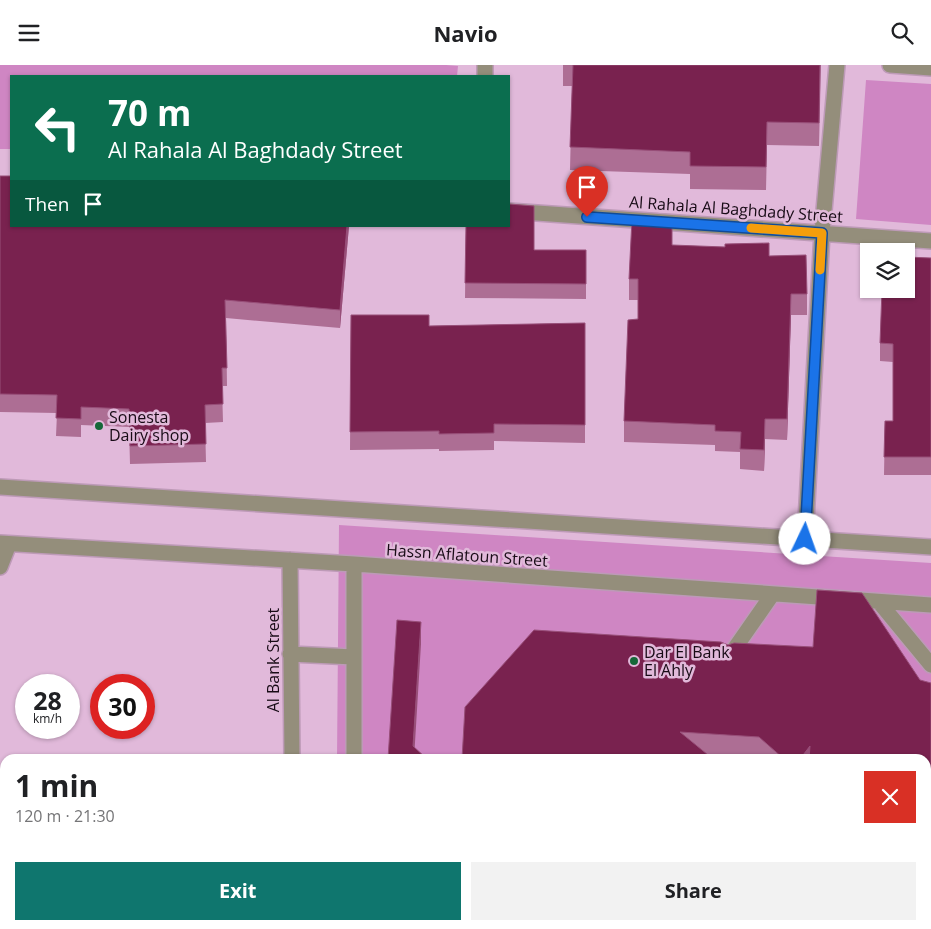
<!DOCTYPE html>
<meta charset="utf-8">
<style>
body{margin:0;font-family:"Open Sans",sans-serif;background:#f2f2f2;color:#202124;height:100vh;display:flex;flex-direction:column;font-size:19px;white-space:nowrap}
*{box-sizing:border-box;margin:0}
p{font-size:16px;color:#757577}
.icon{flex:none;width:28px;height:28px;fill:none;stroke:currentColor;stroke-width:2;stroke-linecap:round;stroke-linejoin:round}
.map{position:relative;flex:1;overflow:hidden}
.sheet{position:absolute;left:0px;top:689px;width:931px;height:176px;display:flex;flex-direction:column;background:#fff;border-radius:15px 15px 0 0;box-shadow:0 1px 4px #0004}
.sheet>*{flex:none}
.guide{position:absolute;left:10px;top:10px;width:500px;height:152px;border-radius:0px;box-shadow:0 1px 4px #0004;background:#0b6e4f;color:#fff;overflow:hidden}
.fabs{position:absolute;left:860px;top:178px;display:grid;gap:10px}
.fabs a{display:grid;place-items:center;width:55px;height:55px;border-radius:0px;background:#fff;box-shadow:0 1px 4px #0004;font-size:25px}
.speed{position:absolute;left:15px;top:609px;display:flex;gap:10px;font-size:25px;font-weight:700;text-align:center}
.speed>*{display:grid;place-content:center;width:65px;height:65px;border-radius:50%;background:#fff;box-shadow:0 1px 4px #0004;line-height:1}
.speed small{font-size:12px;font-weight:400}
.speed .limit{border:8px solid #d22;background:#fff;color:#111}
.pin{position:absolute;display:grid;place-items:center;width:42px;height:42px;color:#fff;margin:-51px -21px;border-radius:50% 50% 50% 0;rotate:-45deg;box-shadow:0 0 5px #0007}
.pin .icon{rotate:45deg}
.me{position:absolute;width:55px;margin:-28px;rotate:3deg;stroke-linejoin:round;filter:drop-shadow(0 0 4px #0008)}
.turn{display:flex;align-items:center;gap:18px;height:105px;padding:0 15px;font-size:22px}
.turn .icon{width:65px;height:65px;stroke-width:2.5}
.turn b{display:block;font-size:35px;line-height:42px}
.then{display:flex;align-items:center;height:48px;padding:0 15px;background:#0003;gap:10px;font-size:19px}
.round{display:grid;place-items:center;flex:none;width:52px;height:52px;border-radius:0px;background:#f2f2f2}
.summary{display:flex;align-items:center;justify-content:space-between;height:85px;padding:0 15px}
h1{font-size:30px;font-weight:700;line-height:38px}
.primary-button{display:flex;gap:10px;margin-top:auto;padding:10px 15px}
.primary-button a{flex:1;height:58px;border-radius:0px;background:#0f766e;color:#fff;font-size:20px;font-weight:700;line-height:58px;text-align:center}
.primary-button a+a{background:#f2f2f2;color:#202124}
header{display:flex;justify-content:space-between;align-items:center;height:65px;padding:0 15px;background:#fff;font-size:22px;font-weight:700}
.map>svg:first-child{display:block}
.green{fill:#cf86c3}
.lines{fill:none;stroke-linecap:round;stroke-linejoin:round}
.minor-casing{stroke:#bd9ab7;stroke-width:18}
.minor{stroke:#948e7b;stroke-width:15}
.wall{fill:#ad6e94}
.shaded-wall{fill:#984f79}
.building{fill:#79224f;stroke:#984f79}
.route-casing{stroke:#114b97;stroke-width:12}
.route{stroke:#1a73e8;stroke-width:9}
.slow{stroke:#f59e0b;stroke-width:9}
.poi-dot{fill:#156738;stroke:#e1b9da;stroke-width:2}
.labels{text-anchor:middle;dominant-baseline:central;stroke-width:5;stroke-linejoin:round;paint-order:stroke}
.street-label{font-size:16px;fill:#180b16;stroke:#e1b9da}
.poi-label{font-size:16px;fill:#180b16;stroke:#e1b9da;text-anchor:start}
</style>
<header><svg class="icon" aria-label="menu" viewBox="0 0 24 24"><path d="M4 6h16M4 12h16M4 18h16"/></svg>Navio<svg class="icon" aria-label="search" viewBox="0 0 24 24"><circle cx="10" cy="10" r="6"/><path d="M15 15l6 6"/></svg></header>
<div class="map">
<svg width="931" height="864" viewBox="0 0 931 864">
<rect width="100%" height="100%" fill="#e1b9da"/>
<path class="green" d="M 0,0 L 446,0 L 458,1 L 457,11 L 11,11 L 11,84 L 0,84 Z
M 866,15 L 931,19 L 931,160 L 856,154 Z
M 339,460 L 931,498 L 931,864 L 337,864 L 337,860 L 926,860 L 926,694 L 337,694 Z"/>
<g class="lines">
<defs>
<path id="minor" d="M 890,0 L 931,3
M 485,11 L 485,0
M 509,146 L 931,176
M 0,422 L 931,482
M 805,474 L 822,168 L 837,0
M 0,478 L 354,499 L 931,540
M 290,495 L 292,694
M 354,499 L 354,694
M 0,502 L 9,479
M 879,537 L 931,600
M 290,589 L 354,592
M 728,593 L 772,530
M 294,860 L 294,864
M 356,860 L 356,864"/>
</defs>
<use href="#minor" class="minor-casing"/>
<use href="#minor" class="minor"/>
</g>
<path class="wall" d="M 563,0 L 821,0 L 819,81 L 767,80 L 766,125 L 690,124 L 690,109 L 570,105 L 572,21 L 563,21 Z
M 0,111 L 11,161 L 349,161 L 340,263 L 226,253 L 227,321 L 222,321 L 223,357 L 205,358 L 206,397 L 130,399 L 129,362 L 81,360 L 81,372 L 56,371 L 57,348 L 0,347 Z
M 466,161 L 534,185 L 586,185 L 586,234 L 465,233 Z
M 672,180 L 769,191 L 807,229 L 807,250 L 791,250 L 787,375 L 765,374 L 764,406 L 740,404 L 740,387 L 715,386 L 715,380 L 624,377 L 624,356 L 638,254 L 638,235 L 629,235 L 629,214 Z
M 931,193 L 931,410 L 884,410 L 885,356 L 893,356 L 893,297 L 880,296 L 880,278 Z
M 351,250 L 429,261 L 585,258 L 585,378 L 494,376 L 494,385 L 439,386 L 439,384 L 350,385 Z
M 728,580 L 920,615 L 931,618 L 931,734 L 926,734 L 926,694 L 753,694 L 710,691 L 462,694 Z
M 744,860 L 768,860 L 767,864 L 744,864 Z
M 792,860 L 854,860 L 851,864 L 796,864 Z"/>
<path class="shaded-wall" d="M 347,161 L 349,161 L 340,263 L 340,245 Z
M 791,229 L 791,250 L 787,375 L 787,354 Z
M 765,354 L 765,374 L 764,406 L 764,385 Z
M 421,557 L 421,579 L 414,694 L 413,681 Z
M 810,681 L 810,694 L 800,694 Z
M 834,860 L 854,860 L 851,864 L 831,864 Z"/>
<path class="building" d="M 573,0 L 820,0 L 819,58 L 767,57 L 766,102 L 690,101 L 690,87 L 570,82 Z
M 0,111 L 11,111 L 11,161 L 347,161 L 340,245 L 225,235 L 227,303 L 222,303 L 223,339 L 205,340 L 206,379 L 130,381 L 129,344 L 81,342 L 81,354 L 56,353 L 57,330 L 0,329 Z
M 509,139 L 534,141 L 534,185 L 586,185 L 586,219 L 465,218 L 466,161 L 509,161 Z
M 632,154 L 672,156 L 672,180 L 725,182 L 725,179 L 769,178 L 769,191 L 806,190 L 807,229 L 791,229 L 787,354 L 765,354 L 764,385 L 740,384 L 741,367 L 715,366 L 715,360 L 624,356 L 628,255 L 638,254 L 638,214 L 629,214 Z
M 906,192 L 931,193 L 931,392 L 884,392 L 885,356 L 893,356 L 893,279 L 880,278 L 882,224 L 906,224 Z
M 351,250 L 429,250 L 429,261 L 585,258 L 585,360 L 494,359 L 494,368 L 439,369 L 439,366 L 350,367 Z
M 817,525 L 862,528 L 920,615 L 931,618 L 931,712 L 926,712 L 926,694 L 809,694 L 810,681 L 800,694 L 784,694 L 759,672 L 680,667 L 713,694 L 462,694 L 465,642 L 534,565 L 721,577 L 728,580 L 734,578 L 813,582 Z
M 397,555 L 421,557 L 413,681 L 427,694 L 388,694 Z
M 931,835 L 931,864 L 897,864 L 901,860 L 926,860 L 926,839 Z
M 817,860 L 834,860 L 831,864 L 821,864 Z"/>
<g class="lines">
<defs>
<path id="route" d="M 587,152 L 822,168 L 805,474"/>
</defs>
<use href="#route" class="route-casing"/>
<use href="#route" class="route"/>
<path class="slow" d="M 751,163 L 822,168 L 820,205"/>
</g>
<g class="poi-dot">
<circle cx="99" cy="361" r="5"/>
<circle cx="634" cy="596" r="5"/>
</g>
<g class="labels">
<g class="street-label">
<text transform="translate(736 144) rotate(4)">Al Rahala Al Baghdady Street</text>
<text transform="translate(467 490) rotate(4)">Hassn Aflatoun Street</text>
<text transform="translate(273 595) rotate(-90)">Al Bank Street</text>
</g>
<g class="poi-label">
<text x="109" y="352">Sonesta<tspan x="109" dy="18">Dairy shop</tspan></text>
<text x="644" y="587">Dar El Bank<tspan x="644" dy="18">El Ahly</tspan></text>
</g>
</g>
</svg>
<div class="fabs">
<a><svg class="icon" aria-label="layers" viewBox="0 0 24 24"><path d="M12 4l9 5-9 5-9-5zM3 14l9 5 9-5"/></svg></a>
</div>
<div class="speed"><div>28<small>km/h</small></div><div class="limit">30</div></div>
<div class="pin" style="left:587px;top:152px;background:#d93025"><svg class="icon" aria-label="arrive" viewBox="0 0 24 24"><path d="M6 21V4h12l-3 4 3 4H6"/></svg></div>
<svg class="me" style="left:805px;top:474px" viewBox="-20 -20 40 40"><circle r="19" fill="#fff"/><path d="M0-13L10 11 0 6-10 11z" fill="#1a73e8"/></svg>
<div class="guide">
<div class="turn"><svg class="icon" aria-label="left" viewBox="0 0 24 24"><path d="M17 20v-9H6M10 6l-5 5 5 5"/></svg><div><b>70 m</b>Al Rahala Al Baghdady Street</div></div>
<div class="then">Then<svg class="icon" aria-label="arrive" viewBox="0 0 24 24"><path d="M6 21V4h12l-3 4 3 4H6"/></svg></div>
</div>
<section class="sheet">
<div class="summary"><div><h1>1 min</h1><p>120 m · 21:30</p></div><a class="round" style="background:#d93025;color:#fff"><svg class="icon" aria-label="close" viewBox="0 0 24 24"><path d="M6 6l12 12M18 6L6 18"/></svg></a></div>
<div class="primary-button"><a>Exit</a><a>Share</a></div>
</section>
</div>
